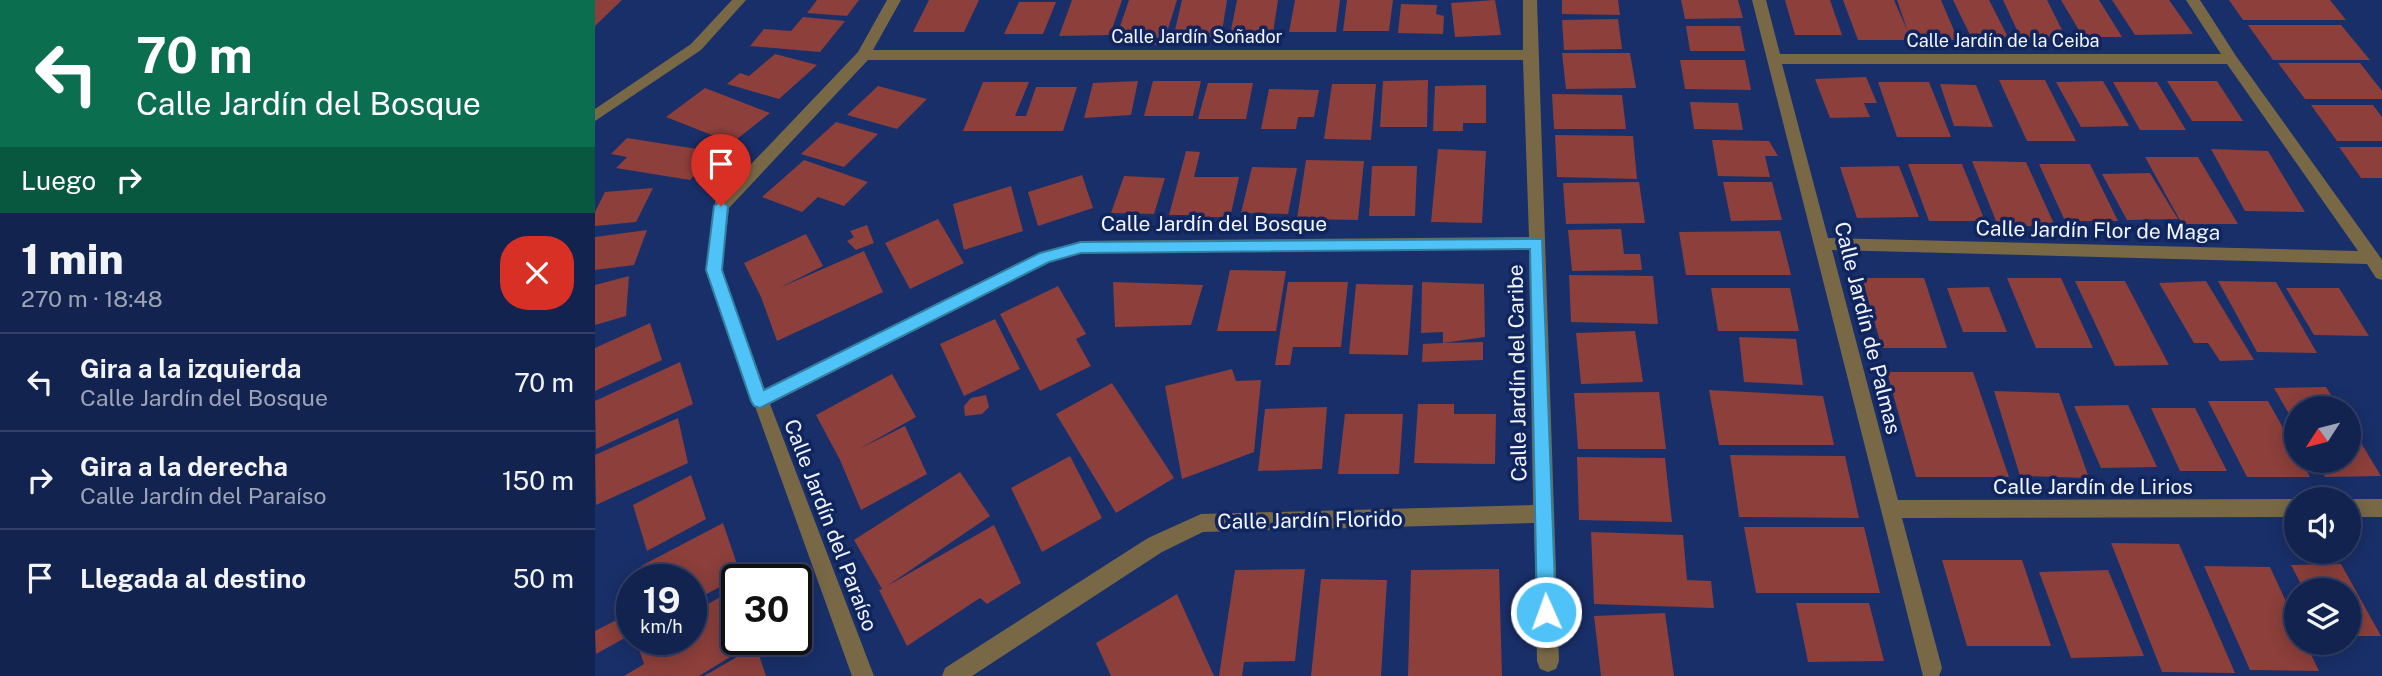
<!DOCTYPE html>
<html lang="es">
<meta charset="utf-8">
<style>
body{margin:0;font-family:"Public Sans",sans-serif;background:#202f59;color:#f1f3f6;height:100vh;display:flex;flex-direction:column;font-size:26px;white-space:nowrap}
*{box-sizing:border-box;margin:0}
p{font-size:23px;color:#9da4b7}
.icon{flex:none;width:38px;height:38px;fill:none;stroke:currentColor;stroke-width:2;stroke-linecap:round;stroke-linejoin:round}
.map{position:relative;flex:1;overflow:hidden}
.panel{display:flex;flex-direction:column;background:#13234f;width:595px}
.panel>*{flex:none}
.banner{background:#0b6e4f;color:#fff;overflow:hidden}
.needle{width:46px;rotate:234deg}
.fabs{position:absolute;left:1689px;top:396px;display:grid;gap:14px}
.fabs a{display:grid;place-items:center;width:77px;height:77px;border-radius:50%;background:#13234f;box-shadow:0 4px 18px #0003,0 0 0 2px #324066;font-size:35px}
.speed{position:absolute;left:21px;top:564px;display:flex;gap:14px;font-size:35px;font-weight:700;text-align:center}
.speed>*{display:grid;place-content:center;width:91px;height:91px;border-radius:50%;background:#13234f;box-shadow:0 4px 18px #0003,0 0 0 2px #324066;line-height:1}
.speed small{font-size:18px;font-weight:400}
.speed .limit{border:4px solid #111;border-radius:10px;background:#fff;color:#111}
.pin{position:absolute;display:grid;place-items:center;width:60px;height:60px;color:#fff;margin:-72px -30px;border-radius:50% 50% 50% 0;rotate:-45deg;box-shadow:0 0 7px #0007}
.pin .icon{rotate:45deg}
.me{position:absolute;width:77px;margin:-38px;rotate:358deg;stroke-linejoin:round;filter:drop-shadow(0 0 5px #0008)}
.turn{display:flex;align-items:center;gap:24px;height:147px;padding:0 21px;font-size:32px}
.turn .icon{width:91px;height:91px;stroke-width:2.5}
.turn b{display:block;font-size:49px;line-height:60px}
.then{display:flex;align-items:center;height:66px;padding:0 21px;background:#0003;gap:14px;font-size:26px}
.round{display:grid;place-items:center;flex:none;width:74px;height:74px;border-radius:28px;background:#202f59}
.head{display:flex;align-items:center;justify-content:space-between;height:119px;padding:0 21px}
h1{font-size:42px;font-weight:800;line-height:52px}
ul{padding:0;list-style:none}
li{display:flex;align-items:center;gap:21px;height:98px;padding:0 21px;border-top:2px solid #324066}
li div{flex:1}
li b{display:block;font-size:26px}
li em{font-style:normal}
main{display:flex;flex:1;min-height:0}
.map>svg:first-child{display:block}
.building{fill:#8c3f3b}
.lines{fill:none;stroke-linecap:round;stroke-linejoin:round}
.street{fill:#786846;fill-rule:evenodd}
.route{fill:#4fc3f7;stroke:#337fa1;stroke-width:2}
.labels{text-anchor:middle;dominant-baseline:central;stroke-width:7;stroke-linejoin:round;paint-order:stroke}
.far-street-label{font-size:18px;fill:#f1f4fb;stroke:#10255d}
.street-label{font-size:21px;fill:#f1f4fb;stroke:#10255d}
</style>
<main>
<section class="panel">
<div class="banner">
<div class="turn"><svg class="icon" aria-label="left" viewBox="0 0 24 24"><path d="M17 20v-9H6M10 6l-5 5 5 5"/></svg><div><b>70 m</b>Calle Jardín del Bosque</div></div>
<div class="then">Luego<svg class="icon" aria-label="right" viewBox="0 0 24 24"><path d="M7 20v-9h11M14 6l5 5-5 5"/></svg></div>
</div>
<div class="head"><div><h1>1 min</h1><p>270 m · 18:48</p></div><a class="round" style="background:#d93025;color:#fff"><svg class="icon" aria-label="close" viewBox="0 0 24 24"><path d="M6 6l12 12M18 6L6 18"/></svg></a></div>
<ul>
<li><svg class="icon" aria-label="left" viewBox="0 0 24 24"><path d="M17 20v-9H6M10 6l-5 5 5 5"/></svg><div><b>Gira a la izquierda</b><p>Calle Jardín del Bosque</p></div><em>70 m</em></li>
<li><svg class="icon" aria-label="right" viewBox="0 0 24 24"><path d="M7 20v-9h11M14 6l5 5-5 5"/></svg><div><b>Gira a la derecha</b><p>Calle Jardín del Paraíso</p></div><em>150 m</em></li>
<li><svg class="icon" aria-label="arrive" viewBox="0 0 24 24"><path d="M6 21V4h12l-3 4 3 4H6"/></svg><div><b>Llegada al destino</b></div><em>50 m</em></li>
</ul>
</section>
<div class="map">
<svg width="1787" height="676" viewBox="0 0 1787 676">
<rect width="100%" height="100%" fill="#192f69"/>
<path class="building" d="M 0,0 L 27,0 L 0,26 Z
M 222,0 L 264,0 L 252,16 L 212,13 Z
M 334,0 L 384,0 L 369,32 L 318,32 Z
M 477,0 L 527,0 L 515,35 L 464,36 Z
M 534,0 L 582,0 L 568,45 L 519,44 Z
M 587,0 L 632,0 L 626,38 L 578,39 Z
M 642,0 L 683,0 L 677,40 L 634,40 Z
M 700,0 L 745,0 L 741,32 L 694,32 Z
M 752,0 L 798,0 L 794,31 L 748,31 Z
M 900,0 L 906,35 L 860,37 L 856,3 Z
M 967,0 L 1023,0 L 1025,15 L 967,14 Z
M 1086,0 L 1143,0 L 1148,18 L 1090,19 Z
M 1190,0 L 1235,0 L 1247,35 L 1200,35 Z
M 1248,0 L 1299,0 L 1313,32 L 1302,0 L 1346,0 L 1363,40 L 1263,40 Z
M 1358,0 L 1394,0 L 1414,39 L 1377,39 Z
M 1408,0 L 1452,0 L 1474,44 L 1428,43 Z
M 1466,0 L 1504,0 L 1527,37 L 1488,37 Z
M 1517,0 L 1574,0 L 1598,34 L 1540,35 Z
M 1634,0 L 1735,0 L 1751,20 L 1648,20 Z
M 424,2 L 461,2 L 448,34 L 409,34 Z
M 806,4 L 842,5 L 841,14 L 849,16 L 848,34 L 803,33 Z
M 208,17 L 250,21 L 225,52 L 155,46 L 169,29 L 196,31 Z
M 1023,19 L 1027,49 L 969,50 L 967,20 Z
M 1653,25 L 1746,25 L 1775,60 L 1678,60 Z
M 1091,26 L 1145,26 L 1150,51 L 1095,51 Z
M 967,53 L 1035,53 L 1041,88 L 971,89 Z
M 180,54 L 222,65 L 184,99 L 132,84 L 145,73 L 154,76 Z
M 1085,60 L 1150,60 L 1156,90 L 1090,89 Z
M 1683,63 L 1765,63 L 1787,91 L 1787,99 L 1710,99 Z
M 1271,77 L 1282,103 L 1269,103 L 1275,117 L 1235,118 L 1220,79 Z
M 833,80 L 832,127 L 785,127 L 788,81 Z
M 1404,80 L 1450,80 L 1481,141 L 1432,141 Z
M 543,81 L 536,115 L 489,118 L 498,83 Z
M 558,81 L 606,81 L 598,116 L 549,116 Z
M 1508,81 L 1534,126 L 1486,127 L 1461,82 Z
M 1572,81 L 1622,81 L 1648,121 L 1597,121 Z
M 388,82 L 434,82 L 420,116 L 431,116 L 441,87 L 482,87 L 468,131 L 368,131 Z
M 1283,82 L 1334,82 L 1356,137 L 1302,137 Z
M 1518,82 L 1562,82 L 1591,130 L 1545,130 Z
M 613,83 L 658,83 L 651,119 L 603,119 Z
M 737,84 L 781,84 L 776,140 L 729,139 Z
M 1345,84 L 1381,85 L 1398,127 L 1359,126 Z
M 891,85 L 891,123 L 868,123 L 868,131 L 838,131 L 840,86 Z
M 283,86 L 332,99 L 302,129 L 252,115 Z
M 110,88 L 175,113 L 137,143 L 71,117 Z
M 674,89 L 724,90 L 719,117 L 703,117 L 701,129 L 666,129 Z
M 957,94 L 1027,95 L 1031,129 L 959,129 Z
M 1095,102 L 1143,103 L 1148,130 L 1099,129 Z
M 1716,105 L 1778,105 L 1787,117 L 1787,141 L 1742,141 Z
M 241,122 L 283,134 L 249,167 L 206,154 Z
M 960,135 L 1038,136 L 1042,179 L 962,177 Z
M 32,138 L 121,152 L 95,180 L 21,168 L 32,157 L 16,154 Z
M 1117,140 L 1174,141 L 1183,156 L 1170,156 L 1175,177 L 1123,176 Z
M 1744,147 L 1787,147 L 1787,178 L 1766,178 Z
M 843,149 L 891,151 L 887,223 L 836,222 Z
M 1616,149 L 1673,151 L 1710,212 L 1650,211 Z
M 591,151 L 605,152 L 599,177 L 644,177 L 635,218 L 617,217 L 612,223 L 598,223 L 600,215 L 574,215 Z
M 1550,157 L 1603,157 L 1643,224 L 1587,224 Z
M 209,160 L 273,182 L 249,206 L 223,197 L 207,212 L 167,197 Z
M 711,160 L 769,161 L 763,220 L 702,219 Z
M 1377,161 L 1431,162 L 1460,226 L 1403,226 Z
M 1313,164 L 1367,164 L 1390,221 L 1334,221 Z
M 1444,164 L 1495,164 L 1523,221 L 1470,221 Z
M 777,166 L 822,166 L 820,216 L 774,216 Z
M 1304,166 L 1324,217 L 1262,218 L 1245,167 Z
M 657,167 L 702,168 L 693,214 L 646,213 Z
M 1555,173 L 1583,219 L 1532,220 L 1507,174 Z
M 487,175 L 498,208 L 443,226 L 433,192 Z
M 529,176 L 570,178 L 559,214 L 516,213 Z
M 1044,182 L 1050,223 L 971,224 L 968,183 Z
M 1128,182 L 1177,182 L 1187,220 L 1136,221 Z
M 416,186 L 428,231 L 369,250 L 358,204 Z
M 58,188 L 41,222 L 0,226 L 0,212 L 10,192 Z
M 343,219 L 369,263 L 315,289 L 290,243 Z
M 272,225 L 279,243 L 261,250 L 252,241 L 259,237 L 255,231 Z
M 1026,229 L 1029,254 L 1045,254 L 1047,270 L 977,271 L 973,230 Z
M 52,230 L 39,265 L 0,270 L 0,237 Z
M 1185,231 L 1196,275 L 1091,275 L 1084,232 Z
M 211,234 L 228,266 L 184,288 L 269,251 L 288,292 L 182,341 L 166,297 L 149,263 Z
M 635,270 L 691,271 L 681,331 L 622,331 Z
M 974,275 L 1058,276 L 1063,324 L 976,322 Z
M 34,276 L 31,316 L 0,325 L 0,285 Z
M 1267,278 L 1329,278 L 1352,348 L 1287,348 Z
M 1412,278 L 1466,278 L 1498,348 L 1441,348 Z
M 1480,281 L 1530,281 L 1574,365 L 1520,366 Z
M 1611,281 L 1659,360 L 1625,361 L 1613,343 L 1599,343 L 1564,283 Z
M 1623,281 L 1681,282 L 1722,353 L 1662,352 Z
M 518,282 L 608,285 L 596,325 L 520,327 Z
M 693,282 L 753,282 L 746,347 L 698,347 L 695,365 L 680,365 Z
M 827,282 L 889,284 L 890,337 L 848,343 L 888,342 L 888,360 L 827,362 L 828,344 L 848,343 L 848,332 L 826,333 Z
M 761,284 L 818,285 L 813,355 L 754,354 Z
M 463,286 L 491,334 L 481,339 L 496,366 L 445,391 L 405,314 Z
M 1394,287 L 1412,332 L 1368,332 L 1352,288 Z
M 1116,288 L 1195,288 L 1204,331 L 1123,331 Z
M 1691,288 L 1744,288 L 1774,336 L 1719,335 Z
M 400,319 L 425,369 L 369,396 L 345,344 Z
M 55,323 L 67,360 L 0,391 L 0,348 Z
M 1040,331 L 1048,382 L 986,384 L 981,333 Z
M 1144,337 L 1201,339 L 1208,385 L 1149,382 Z
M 85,362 L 98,404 L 1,449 L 0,401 Z
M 637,369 L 641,381 L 666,380 L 659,452 L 587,479 L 570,386 Z
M 1292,372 L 1378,372 L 1414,477 L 1321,477 Z
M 297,374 L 321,417 L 264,449 L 310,426 L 332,474 L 266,510 L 245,460 L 221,415 Z
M 517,383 L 579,478 L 521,513 L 461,414 Z
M 1731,387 L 1744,408 L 1701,408 L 1701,426 L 1679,388 Z
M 1114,390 L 1228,396 L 1239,445 L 1124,445 Z
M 1399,391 L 1464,393 L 1494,478 L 1425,476 Z
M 1064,392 L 1071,449 L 983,449 L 979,393 Z
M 391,395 L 394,407 L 387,414 L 370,416 L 369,406 L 376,398 Z
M 1613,401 L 1673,401 L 1701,451 L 1701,460 L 1706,460 L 1715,477 L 1652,477 Z
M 823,404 L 859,404 L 859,414 L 901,414 L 900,464 L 819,463 Z
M 1533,405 L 1562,467 L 1506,468 L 1479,406 Z
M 732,407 L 727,469 L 663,471 L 670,409 Z
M 1556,408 L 1600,408 L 1632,471 L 1585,471 Z
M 750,414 L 808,414 L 804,474 L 743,474 Z
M 83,418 L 93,463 L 1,505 L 0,455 Z
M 1754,423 L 1786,476 L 1730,477 L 1720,460 L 1754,460 Z
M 1135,455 L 1250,456 L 1264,518 L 1144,517 Z
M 475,456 L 507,518 L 447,552 L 416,488 Z
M 982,457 L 1070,458 L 1077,522 L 984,520 Z
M 365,472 L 395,516 L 292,586 L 399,525 L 426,583 L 392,604 L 385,598 L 312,646 L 284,590 L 287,589 L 259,540 Z
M 96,475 L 111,519 L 52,551 L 38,505 Z
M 128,523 L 146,576 L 96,602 L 96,579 L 49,579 L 46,566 Z
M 1149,527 L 1269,527 L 1285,593 L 1161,593 Z
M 996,532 L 1088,535 L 1092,580 L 1116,581 L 1119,608 L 999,604 Z
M 1516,543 L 1584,544 L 1640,673 L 1567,672 Z
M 1347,560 L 1427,560 L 1456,646 L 1372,646 Z
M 1746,564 L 1786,636 L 1754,636 L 1754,590 L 1709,590 L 1696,565 Z
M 1609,566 L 1675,567 L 1701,623 L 1701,642 L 1710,642 L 1724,671 L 1655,670 Z
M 710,569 L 700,661 L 649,662 L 647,676 L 624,676 L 640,570 Z
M 904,569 L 907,676 L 813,676 L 816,570 Z
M 1513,570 L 1549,656 L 1476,658 L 1444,572 Z
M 726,579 L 792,580 L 786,676 L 716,676 Z
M 132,593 L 142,618 L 142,639 L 150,639 L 153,646 L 104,676 L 29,676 L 49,664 L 43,646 L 54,639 L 96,639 L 96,614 Z
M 582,594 L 619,676 L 516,676 L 501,643 Z
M 1201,603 L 1274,603 L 1289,661 L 1213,662 Z
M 37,612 L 37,634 L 1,654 L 0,631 Z
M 1070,613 L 1079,676 L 1006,676 L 999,616 Z
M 161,646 L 171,676 L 109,676 Z"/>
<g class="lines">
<path class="street" d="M 137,0 L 151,0 L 106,50 L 0,121 L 0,109 L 96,44 Z
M 292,0 L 306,0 L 278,50 L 928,50 L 928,0 L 942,0 L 964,661 L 961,669 L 953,672 L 945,669 L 942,661 L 939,523 L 608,532 L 567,552 L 377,676 L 347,676 L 350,668 L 553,538 L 606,514 L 938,505 L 934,249 L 486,253 L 455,262 L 175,404 L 279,676 L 257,676 L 111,270 L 120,202 L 263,52 ZM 273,60 L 928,60 L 934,237 L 486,241 L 444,253 L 170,390 L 127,270 L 134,208 Z
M 1157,0 L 1171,0 L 1185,54 L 1626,54 L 1591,0 L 1605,0 L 1641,56 L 1783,254 L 1787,260 L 1787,280 L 1781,278 L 1772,264 L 1237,250 L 1303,500 L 1701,499 L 1701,517 L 1307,518 L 1347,668 L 1344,676 L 1328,676 ZM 1187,64 L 1632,64 L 1763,251 L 1233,238 Z
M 1754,499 L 1787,499 L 1787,517 L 1754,517 Z"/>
</g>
<path class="route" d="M 126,201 L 133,206 L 127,270 L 169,390 L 445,253 L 486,242 L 947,239 L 961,612 L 958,619 L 951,621 L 944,619 L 942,612 L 935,249 L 486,253 L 454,262 L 165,408 L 159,406 L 156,401 L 111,270 L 119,206 Z"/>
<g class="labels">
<g class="far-street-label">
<text x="602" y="36">Calle Jardín Soñador</text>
<text x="1408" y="40">Calle Jardín de la Ceiba</text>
</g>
<g class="street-label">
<text x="619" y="223">Calle Jardín del Bosque</text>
<text transform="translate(1503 230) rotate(1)">Calle Jardín Flor de Maga</text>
<text transform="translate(1273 328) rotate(76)">Calle Jardín de Palmas</text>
<text transform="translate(922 373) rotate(-91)">Calle Jardín del Caribe</text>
<text x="1498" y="486">Calle Jardín de Lirios</text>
<text transform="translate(715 520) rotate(-1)">Calle Jardín Florido</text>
<text transform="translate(236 525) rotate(69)">Calle Jardín del Paraíso</text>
</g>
</g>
</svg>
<div class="fabs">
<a><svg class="needle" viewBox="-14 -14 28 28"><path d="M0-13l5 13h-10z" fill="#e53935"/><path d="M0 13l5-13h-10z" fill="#9da4b7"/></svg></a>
<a><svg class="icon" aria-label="sound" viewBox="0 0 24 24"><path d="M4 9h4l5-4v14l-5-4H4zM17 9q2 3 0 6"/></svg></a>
<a><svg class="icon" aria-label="layers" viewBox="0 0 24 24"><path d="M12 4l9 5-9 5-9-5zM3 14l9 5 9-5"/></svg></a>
</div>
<div class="speed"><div>19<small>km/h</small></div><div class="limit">30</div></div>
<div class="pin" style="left:126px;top:206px;background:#d93025"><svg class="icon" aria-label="arrive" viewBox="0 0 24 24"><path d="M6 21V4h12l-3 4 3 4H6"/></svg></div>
<svg class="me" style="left:951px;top:612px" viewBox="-20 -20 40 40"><circle r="17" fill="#4fc3f7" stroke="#fff" stroke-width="3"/><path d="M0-11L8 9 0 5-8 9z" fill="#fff"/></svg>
</div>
</main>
